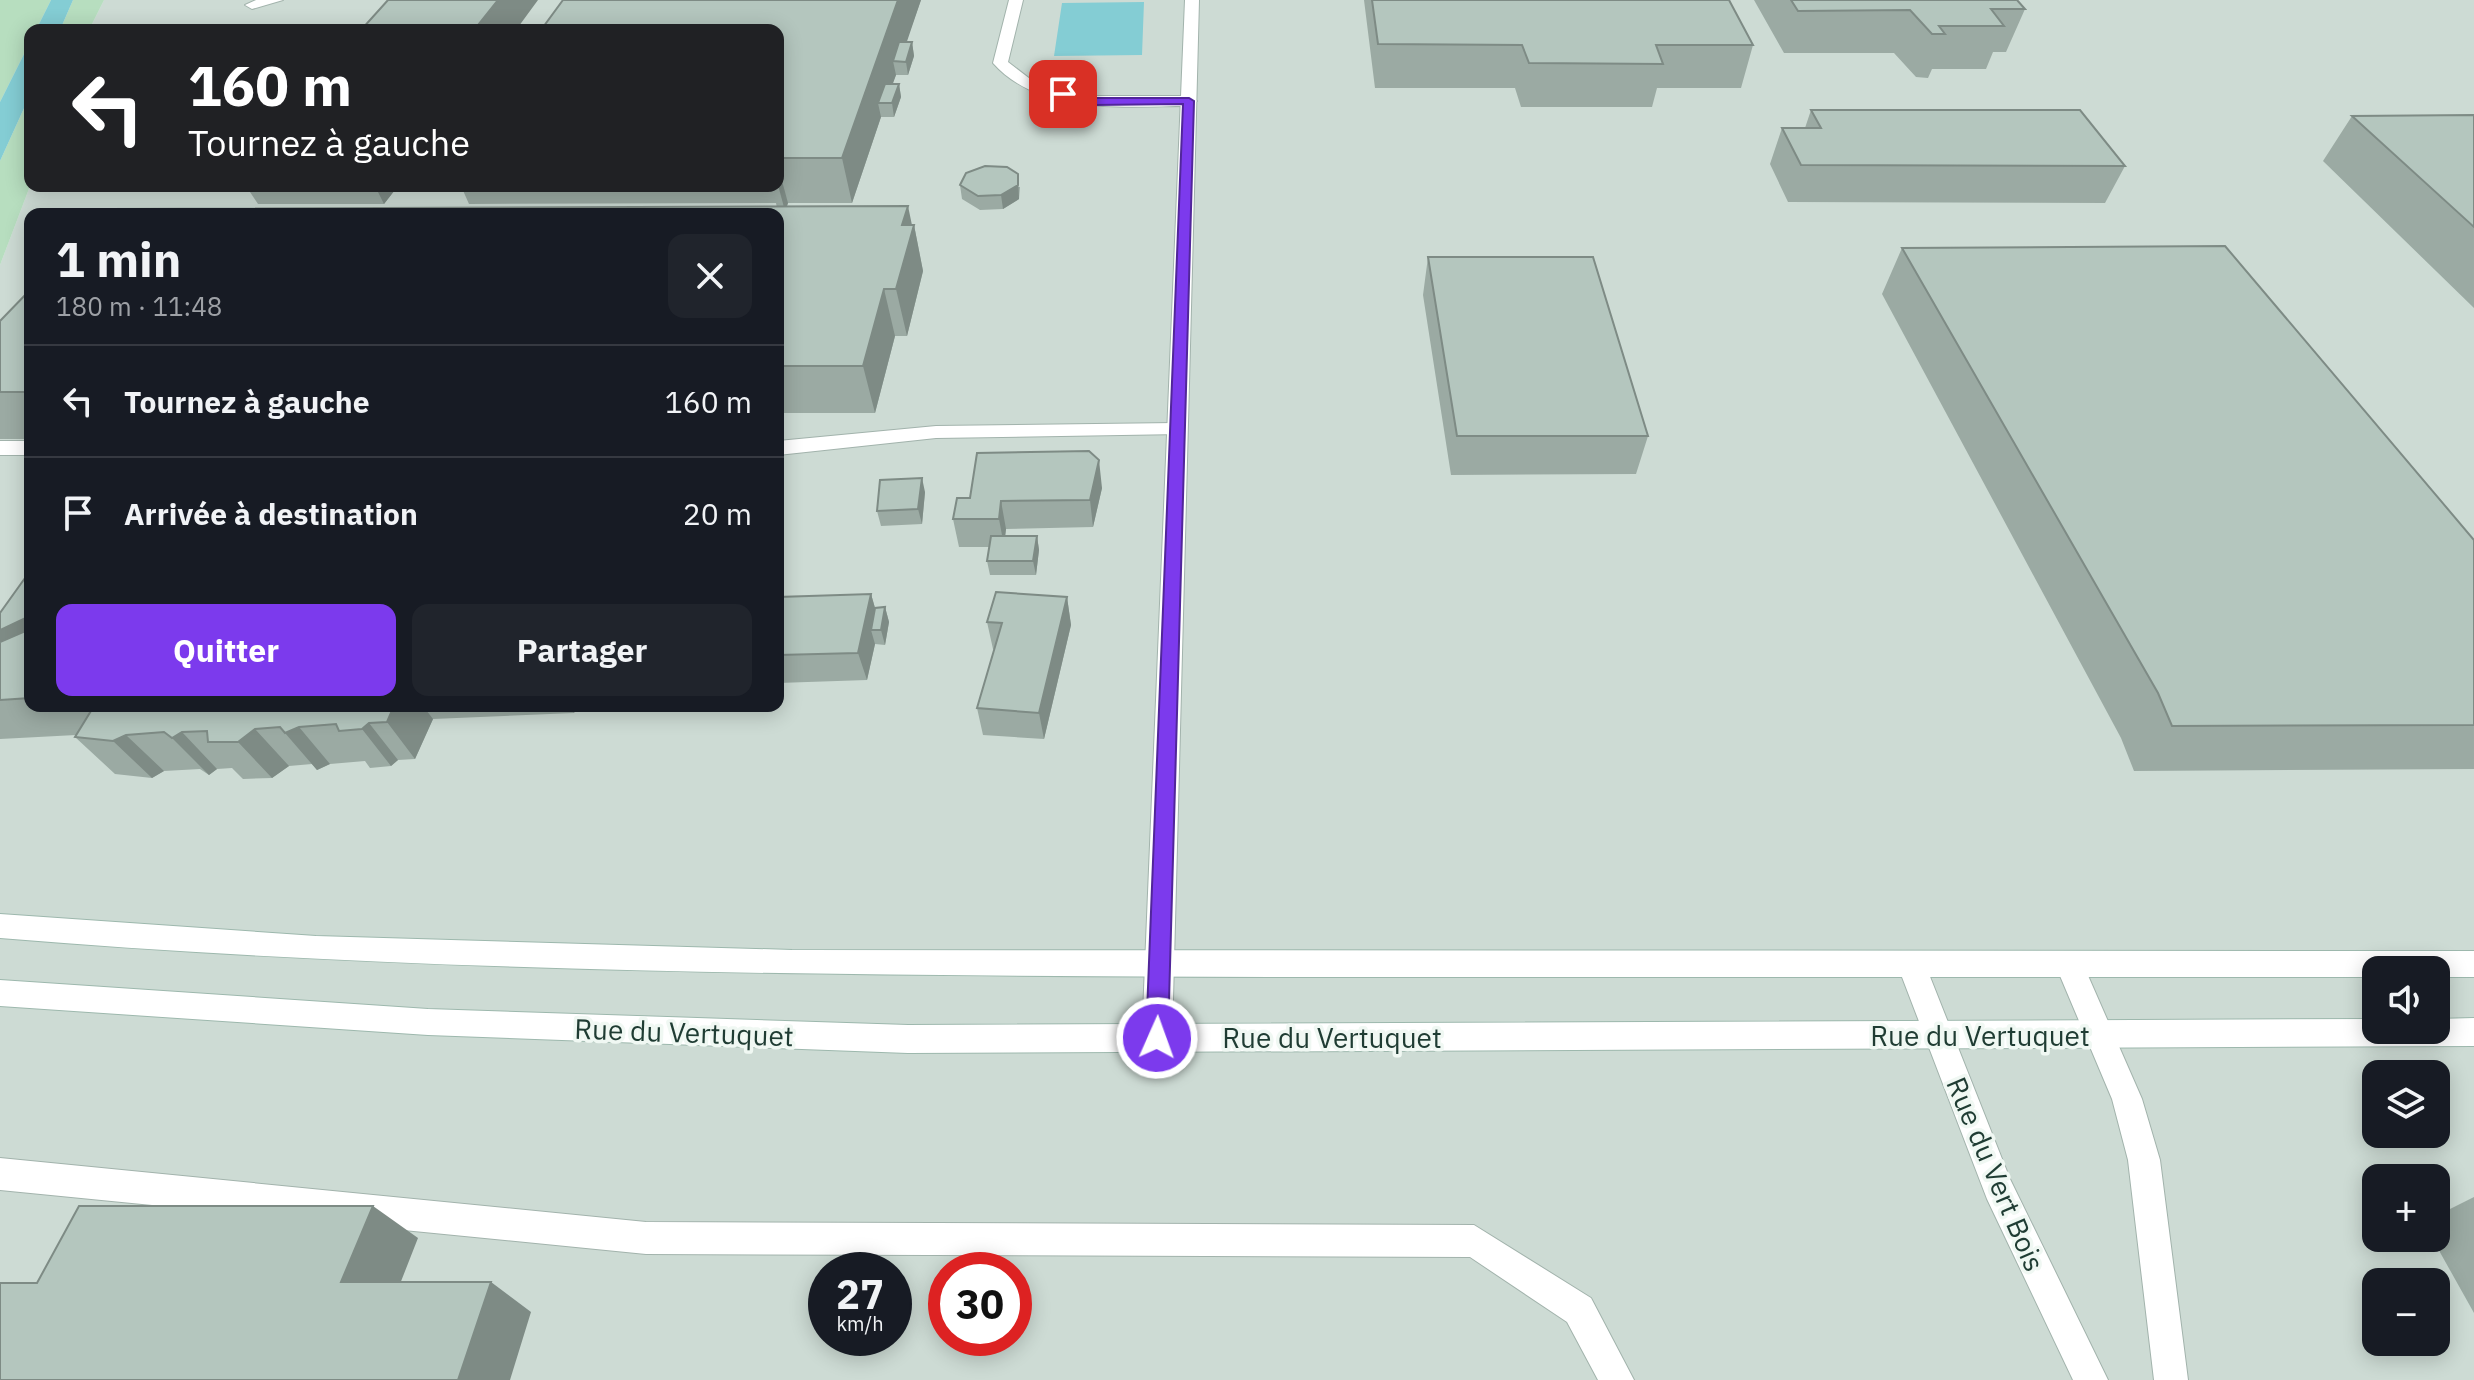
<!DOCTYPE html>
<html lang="fr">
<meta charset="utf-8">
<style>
body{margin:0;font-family:"IBM Plex Sans",sans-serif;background:#20242c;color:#f1f3f6;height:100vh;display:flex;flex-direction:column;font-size:30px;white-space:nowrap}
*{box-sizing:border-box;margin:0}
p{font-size:26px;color:#9ea1a6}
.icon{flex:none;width:44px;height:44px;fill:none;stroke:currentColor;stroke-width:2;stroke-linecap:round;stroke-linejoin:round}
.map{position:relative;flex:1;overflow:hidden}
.panel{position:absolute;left:24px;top:208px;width:760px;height:504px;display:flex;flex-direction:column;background:#171b24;border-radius:16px;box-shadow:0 4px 20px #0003}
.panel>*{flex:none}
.banner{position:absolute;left:24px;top:24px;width:760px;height:168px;border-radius:16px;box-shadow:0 4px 20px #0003;background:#202124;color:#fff;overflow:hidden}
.tools{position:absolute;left:2362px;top:956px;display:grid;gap:16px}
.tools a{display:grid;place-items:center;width:88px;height:88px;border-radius:16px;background:#171b24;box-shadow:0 4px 20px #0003;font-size:40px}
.speed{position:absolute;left:808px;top:1252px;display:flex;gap:16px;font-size:40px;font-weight:700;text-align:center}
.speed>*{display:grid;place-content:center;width:104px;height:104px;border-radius:50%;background:#171b24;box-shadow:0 4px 20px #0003;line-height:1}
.speed small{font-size:20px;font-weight:400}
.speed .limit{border:12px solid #d22;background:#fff;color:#111}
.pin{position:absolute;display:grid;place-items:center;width:68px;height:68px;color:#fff;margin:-34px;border-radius:16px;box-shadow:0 4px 12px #0006}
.me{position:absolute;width:88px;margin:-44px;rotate:2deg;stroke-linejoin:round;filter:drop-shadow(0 0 6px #0008)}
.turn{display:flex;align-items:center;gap:28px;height:168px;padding:0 32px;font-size:36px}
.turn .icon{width:104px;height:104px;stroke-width:2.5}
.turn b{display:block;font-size:56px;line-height:68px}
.round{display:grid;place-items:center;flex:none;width:84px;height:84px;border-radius:16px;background:#20242c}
.headline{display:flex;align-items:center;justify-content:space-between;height:136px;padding:0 32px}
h1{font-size:48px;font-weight:800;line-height:60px}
.action{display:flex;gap:16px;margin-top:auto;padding:16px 32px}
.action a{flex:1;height:92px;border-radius:16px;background:#7c3aed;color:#fff;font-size:32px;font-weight:800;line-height:92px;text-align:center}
.action a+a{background:#20242c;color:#f1f3f6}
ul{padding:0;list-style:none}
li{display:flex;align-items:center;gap:24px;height:112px;padding:0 32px;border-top:2px solid #363941}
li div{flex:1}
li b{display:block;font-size:30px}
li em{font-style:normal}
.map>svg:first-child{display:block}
.built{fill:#cddbd4;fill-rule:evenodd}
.green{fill:#b7debf}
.water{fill:#84cdd4}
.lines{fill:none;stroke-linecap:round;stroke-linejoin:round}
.lane-casing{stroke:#a2b3ac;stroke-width:2}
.street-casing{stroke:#a2b3ac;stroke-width:2}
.secondary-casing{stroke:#9db8ad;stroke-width:2}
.lane{fill:#fff;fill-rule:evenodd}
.street{fill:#fff;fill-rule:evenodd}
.secondary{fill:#fff;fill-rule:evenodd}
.wall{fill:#9baaa3}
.shaded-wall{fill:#7e8b85}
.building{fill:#b4c6be;stroke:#7e8b85;stroke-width:2}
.route{fill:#7c3aed;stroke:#51269a;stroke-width:2}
.labels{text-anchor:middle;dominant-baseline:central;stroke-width:7;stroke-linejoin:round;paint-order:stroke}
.near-street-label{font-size:28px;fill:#1f3c33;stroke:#f0f8f3}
</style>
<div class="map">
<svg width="2474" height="1380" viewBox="0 0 2474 1380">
<rect width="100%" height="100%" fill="#dfebe5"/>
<path class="built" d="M 104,0 L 2474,0 L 2474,1380 L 0,1380 L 0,265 L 30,186 L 778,186 L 778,30 L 89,30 ZM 30,214 L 778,214 L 778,706 L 30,706 ZM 2376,970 L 2436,970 L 2436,1030 L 2376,1030 ZM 2376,1074 L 2436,1074 L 2436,1134 L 2376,1134 ZM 2376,1178 L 2436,1178 L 2436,1238 L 2376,1238 ZM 826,1270 L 894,1270 L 894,1338 L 826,1338 ZM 946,1270 L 1014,1270 L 1014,1338 L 946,1338 ZM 2376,1282 L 2436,1282 L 2436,1342 L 2376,1342 Z"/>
<path class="green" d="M 0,0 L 51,0 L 36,30 L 30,30 L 30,42 L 0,102 Z
M 73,0 L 104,0 L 89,30 L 60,30 Z
M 30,95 L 30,186 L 0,265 L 0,161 Z"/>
<path class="water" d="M 51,0 L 73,0 L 60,30 L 36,30 Z
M 1144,2 L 1142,55 L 1054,56 L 1062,3 Z
M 30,42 L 30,95 L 0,161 L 0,102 Z"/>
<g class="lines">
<defs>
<path id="lane" d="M 256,0 L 283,0 L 252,9 L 245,5 Z
M 1009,0 L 1023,0 L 1008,62 L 1038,85 L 1094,96 L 1189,96 L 1197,101 L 1189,106 C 1125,106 1040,116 993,63 Z
M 1175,423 L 1185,429 L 1182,434 L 936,438 L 778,455 L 778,441 L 936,426 Z
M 0,441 L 30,441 L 30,455 L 0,455 Z
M 0,1158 L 646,1222 L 1474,1225 L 1591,1298 L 1634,1380 L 1598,1380 L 1567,1322 L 1470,1257 L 646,1254 L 0,1190 Z"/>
<path id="street" d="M 1185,0 L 1199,0 L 1172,1038 L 1167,1048 L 1157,1052 L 1147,1048 L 1142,1038 Z
M 1911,951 L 1921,955 L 1925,964 L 2010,1179 L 2108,1380 L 2073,1380 L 1987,1199 L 1897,964 L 1901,955 Z
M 2069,951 L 2079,955 L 2142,1099 L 2160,1160 L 2188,1380 L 2154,1380 L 2128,1160 L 2112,1099 L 2055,964 L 2059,955 Z"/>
<path id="secondary" d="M 0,914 L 316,936 L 792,950 L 2474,951 L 2474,977 L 2436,977 L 2436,970 L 2376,970 L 2376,977 L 2323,977 C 1985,977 1646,977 1307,977 C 871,976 435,974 0,938 Z
M 0,980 L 428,1009 L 908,1025 L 2376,1019 L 2376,1030 L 2436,1030 L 2436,1019 L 2474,1018 L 2474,1046 L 908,1053 L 428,1035 L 0,1006 Z"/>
</defs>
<use href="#lane" class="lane-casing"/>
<use href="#street" class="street-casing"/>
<use href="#secondary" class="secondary-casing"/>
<use href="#lane" class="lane"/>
<use href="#street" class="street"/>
<use href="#secondary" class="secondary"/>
</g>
<path class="wall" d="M 563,0 L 921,0 L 906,42 L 912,42 L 914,56 L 908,75 L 896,75 L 892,84 L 899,84 L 901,97 L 894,117 L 881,117 L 852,203 L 788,203 L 787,206 L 914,225 L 923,271 L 907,336 L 895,336 L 875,413 L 778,413 L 778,214 L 776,203 L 469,204 L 461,186 L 778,186 L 778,30 Z
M 1364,0 L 1729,0 L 1753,45 L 1741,88 L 1657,88 L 1652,107 L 1521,107 L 1515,88 L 1375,88 Z
M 1754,0 L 2017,0 L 2025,9 L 2006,52 L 1993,52 L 1986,69 L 1932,69 L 1928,78 L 1916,77 L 1894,53 L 1784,53 Z
M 1811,110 L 2125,166 L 2105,203 L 1788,202 L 1770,164 L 1782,128 L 1805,128 Z
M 2474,115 L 2474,308 L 2323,161 L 2352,116 Z
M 960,185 L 1020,187 L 1019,199 L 1003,209 L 980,210 L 962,199 Z
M 246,186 L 398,186 L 384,204 L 258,204 Z
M 1902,248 L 2474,540 L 2474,769 L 2134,771 L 2121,738 L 1882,294 Z
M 1428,257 L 1648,436 L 1636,474 L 1451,475 L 1423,295 Z
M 30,290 L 30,439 L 0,439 L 0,321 Z
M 1102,488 L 1093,527 L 1006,529 L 1005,536 L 1037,536 L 1039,550 L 1036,575 L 990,575 L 987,561 L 989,547 L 959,547 L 953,519 L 970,498 Z
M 925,492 L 922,524 L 881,526 L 877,511 Z
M 30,571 L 30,706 L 577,706 L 574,713 L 433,719 L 415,759 L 398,760 L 391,766 L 370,768 L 365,761 L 330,764 L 317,770 L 312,764 L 289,766 L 272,778 L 243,779 L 232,768 L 217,769 L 209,775 L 200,769 L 164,771 L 152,778 L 115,774 L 75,737 L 76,735 L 0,739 L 0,613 Z
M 871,594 L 875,608 L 885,607 L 889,622 L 885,645 L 875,644 L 867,680 L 778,683 L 778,597 Z
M 1067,597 L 1071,625 L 1044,739 L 983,735 L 977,708 L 995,650 L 993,649 L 987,622 Z
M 2474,1197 L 2474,1313 L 2432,1238 L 2436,1238 L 2436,1216 Z"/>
<path class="shaded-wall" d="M 498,0 L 538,0 L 516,30 L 474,30 Z
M 898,0 L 921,0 L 900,62 L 893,61 L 896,75 L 886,103 L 878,103 L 881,117 L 852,203 L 842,158 Z
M 912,42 L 914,56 L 908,75 L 906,62 Z
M 899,84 L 901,97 L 894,117 L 892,103 Z
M 778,166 L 788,203 L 785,211 L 778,185 Z
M 1018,174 L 1019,199 L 1003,209 L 1001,195 Z
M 375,186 L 398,186 L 384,204 Z
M 908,206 L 913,230 L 914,225 L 923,271 L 907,336 L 896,289 L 902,225 Z
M 884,289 L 895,336 L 875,413 L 863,366 Z
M 1099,460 L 1102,488 L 1093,527 L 1090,500 Z
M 922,478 L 925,492 L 922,524 L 918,509 Z
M 1001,501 L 1006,529 L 1004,546 L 999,519 Z
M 1037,536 L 1039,550 L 1036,575 L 1033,561 Z
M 871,594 L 879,622 L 871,630 L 875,644 L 867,680 L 858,653 Z
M 1067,597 L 1071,625 L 1044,739 L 1039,713 Z
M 885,607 L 889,622 L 885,645 L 881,630 Z
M 30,616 L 30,685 L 0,657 L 0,630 Z
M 394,706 L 423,706 L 433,719 L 415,759 L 387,722 Z
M 570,706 L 577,706 L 574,713 Z
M 369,723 L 398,760 L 391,766 L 362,729 Z
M 299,727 L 330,764 L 317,770 L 285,733 Z
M 255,729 L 289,766 L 272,778 L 238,742 Z
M 182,732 L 217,769 L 209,775 L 172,738 Z
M 126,735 L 164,771 L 152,778 L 113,741 Z
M 373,1206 L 418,1238 L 389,1312 L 341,1282 Z
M 491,1282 L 531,1312 L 510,1380 L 458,1380 Z"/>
<path class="building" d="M 388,0 L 498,0 L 474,30 L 361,30 Z
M 563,0 L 898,0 L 842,158 L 778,158 L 778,30 L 541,30 Z
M 1372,0 L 1729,0 L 1753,45 L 1656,45 L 1663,64 L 1529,63 L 1522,45 L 1378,44 Z
M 1791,0 L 2017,0 L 2025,9 L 1991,9 L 2004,26 L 1939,26 L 1945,34 L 1932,34 L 1910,10 L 1798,11 Z
M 899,42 L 912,42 L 906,62 L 893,61 Z
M 885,84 L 899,84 L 892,103 L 878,103 Z
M 1811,110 L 2080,110 L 2125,166 L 1801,165 L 1782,128 L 1821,128 Z
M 2474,115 L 2474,227 L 2352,116 Z
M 985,166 L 1007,167 L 1018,174 L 1018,185 L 1001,195 L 978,196 L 960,185 L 966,173 Z
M 908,206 L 902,225 L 914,225 L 896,289 L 884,289 L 863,366 L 778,366 L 778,214 L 105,214 L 110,209 Z
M 2225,246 L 2474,540 L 2474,725 L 2172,726 L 2158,693 L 1902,248 Z
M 1428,257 L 1593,257 L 1648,436 L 1457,436 Z
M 30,290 L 30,392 L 0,392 L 0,321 Z
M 1089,451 L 1099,460 L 1090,500 L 1001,501 L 999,519 L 953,519 L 957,498 L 970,498 L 977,453 Z
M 922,478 L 918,509 L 877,511 L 880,480 Z
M 991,536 L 1037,536 L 1033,561 L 987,561 Z
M 30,571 L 30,616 L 0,630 L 0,613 Z
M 996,592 L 1067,597 L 1039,713 L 977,708 L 1002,623 L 987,622 Z
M 871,594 L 858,653 L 778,655 L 778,597 Z
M 885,607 L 881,630 L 871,630 L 875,608 Z
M 30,629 L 30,698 L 0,700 L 0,642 Z
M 94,706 L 394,706 L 387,722 L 369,723 L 362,729 L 339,731 L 336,724 L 299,727 L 285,733 L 280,727 L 255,729 L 238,742 L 208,742 L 207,731 L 182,732 L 172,738 L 164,732 L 126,735 L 113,741 L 75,737 Z
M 79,1206 L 373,1206 L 341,1282 L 491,1282 L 458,1380 L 0,1380 L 0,1283 L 37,1283 Z"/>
<path class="route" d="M 1063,91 L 1094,98 L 1189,98 L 1194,101 L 1168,1038 L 1164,1045 L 1157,1048 L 1149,1045 L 1146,1038 L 1183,104 L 1094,105 L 1059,97 Z"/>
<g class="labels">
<g class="near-street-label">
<text transform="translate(684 1032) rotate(2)">Rue du Vertuquet</text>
<text x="1980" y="1035">Rue du Vertuquet</text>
<text x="1332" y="1037">Rue du Vertuquet</text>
<text transform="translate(1996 1174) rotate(67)">Rue du Vert Bois</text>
</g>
</g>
</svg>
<div class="tools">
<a><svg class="icon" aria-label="sound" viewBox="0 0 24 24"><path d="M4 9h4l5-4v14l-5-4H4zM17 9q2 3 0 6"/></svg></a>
<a><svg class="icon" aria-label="layers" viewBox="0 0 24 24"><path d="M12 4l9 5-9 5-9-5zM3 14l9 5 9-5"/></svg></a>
<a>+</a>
<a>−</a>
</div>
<div class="speed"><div>27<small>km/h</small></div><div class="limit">30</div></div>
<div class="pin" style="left:1063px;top:94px;background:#d93025"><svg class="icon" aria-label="arrive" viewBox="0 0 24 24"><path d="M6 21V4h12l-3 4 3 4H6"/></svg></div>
<svg class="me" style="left:1157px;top:1038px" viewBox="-20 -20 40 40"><circle r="17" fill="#7c3aed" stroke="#fff" stroke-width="3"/><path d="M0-11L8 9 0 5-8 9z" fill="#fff"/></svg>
<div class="banner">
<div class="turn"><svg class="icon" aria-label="left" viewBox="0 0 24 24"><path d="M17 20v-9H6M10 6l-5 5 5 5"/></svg><div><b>160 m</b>Tournez à gauche</div></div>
</div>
<section class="panel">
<div class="headline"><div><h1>1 min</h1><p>180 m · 11:48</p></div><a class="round"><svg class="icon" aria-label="close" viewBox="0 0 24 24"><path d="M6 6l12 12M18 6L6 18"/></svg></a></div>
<ul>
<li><svg class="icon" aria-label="left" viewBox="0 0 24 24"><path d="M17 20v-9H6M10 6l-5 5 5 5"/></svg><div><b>Tournez à gauche</b></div><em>160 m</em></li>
<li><svg class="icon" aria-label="arrive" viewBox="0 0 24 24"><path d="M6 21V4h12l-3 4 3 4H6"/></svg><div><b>Arrivée à destination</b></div><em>20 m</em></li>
</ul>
<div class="action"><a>Quitter</a><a>Partager</a></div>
</section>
</div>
